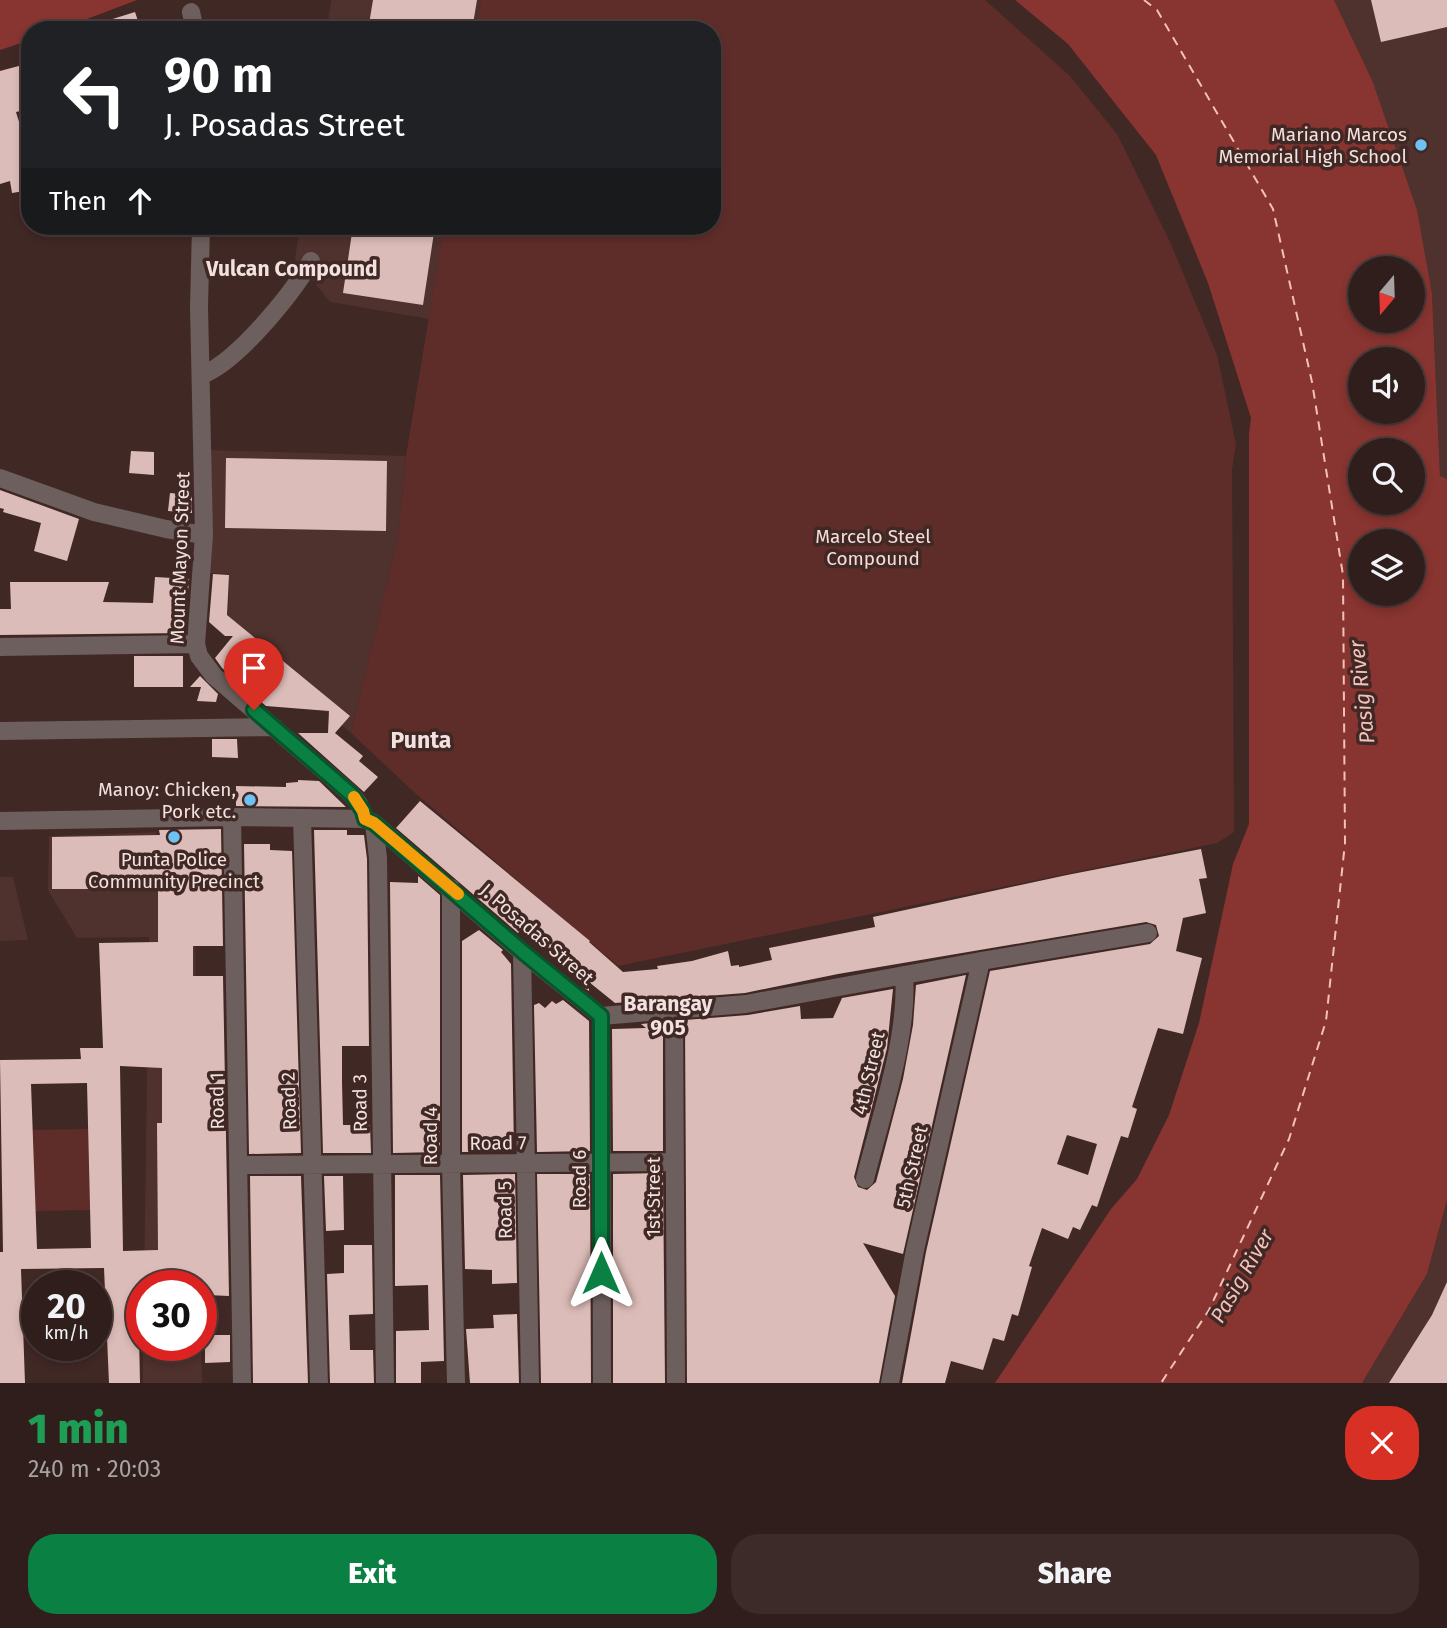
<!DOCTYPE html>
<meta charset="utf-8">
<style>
body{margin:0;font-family:"Fira Sans",sans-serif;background:#3c2b29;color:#f1f3f6;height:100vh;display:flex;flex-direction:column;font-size:26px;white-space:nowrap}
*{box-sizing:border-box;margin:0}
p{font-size:23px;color:#a8a2a3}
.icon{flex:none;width:38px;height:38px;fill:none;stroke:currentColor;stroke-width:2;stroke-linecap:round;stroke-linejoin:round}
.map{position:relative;height:1383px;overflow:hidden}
.details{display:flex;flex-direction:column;background:#301e1c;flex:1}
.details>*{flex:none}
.hud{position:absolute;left:21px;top:21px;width:700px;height:214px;border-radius:28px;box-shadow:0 4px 10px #0003,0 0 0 2px #4b3c3b;background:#202124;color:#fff;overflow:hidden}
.needle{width:46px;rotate:199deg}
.controls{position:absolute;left:1348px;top:256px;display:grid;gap:14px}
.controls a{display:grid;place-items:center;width:77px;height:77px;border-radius:50%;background:#301e1c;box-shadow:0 4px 10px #0003,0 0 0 2px #4b3c3b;font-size:35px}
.speed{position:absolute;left:21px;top:1270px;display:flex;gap:14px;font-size:35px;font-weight:700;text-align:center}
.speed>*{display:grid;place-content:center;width:91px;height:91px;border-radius:50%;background:#301e1c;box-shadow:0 4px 10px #0003,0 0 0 2px #4b3c3b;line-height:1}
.speed small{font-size:18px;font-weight:400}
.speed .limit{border:10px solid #d22;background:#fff;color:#111}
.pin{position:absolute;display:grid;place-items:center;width:60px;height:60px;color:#fff;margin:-72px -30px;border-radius:50% 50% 50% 0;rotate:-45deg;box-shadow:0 0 7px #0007}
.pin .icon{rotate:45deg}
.me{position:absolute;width:77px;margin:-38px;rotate:0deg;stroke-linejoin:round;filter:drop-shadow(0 0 5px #0008)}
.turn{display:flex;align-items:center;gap:24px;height:147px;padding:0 28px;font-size:32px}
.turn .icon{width:91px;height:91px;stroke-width:2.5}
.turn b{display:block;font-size:49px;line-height:60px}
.then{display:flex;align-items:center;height:66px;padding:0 28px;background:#0003;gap:14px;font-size:26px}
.round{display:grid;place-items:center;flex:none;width:74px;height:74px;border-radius:28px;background:#3c2b29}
.overview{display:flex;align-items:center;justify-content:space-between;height:119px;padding:0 28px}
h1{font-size:42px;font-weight:800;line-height:52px;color:#1e9e55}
.primary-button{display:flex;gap:14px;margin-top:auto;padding:14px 28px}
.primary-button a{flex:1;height:80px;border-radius:28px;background:#0b8043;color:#fff;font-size:28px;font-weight:800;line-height:80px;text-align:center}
.primary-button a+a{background:#3c2b29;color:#f1f3f6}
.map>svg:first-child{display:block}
.built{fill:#4f312d}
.green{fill:#5f2d29}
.water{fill:#883430;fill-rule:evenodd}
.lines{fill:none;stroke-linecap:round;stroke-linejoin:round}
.ferry{stroke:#f3c1bb;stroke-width:2;stroke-dasharray:9 7;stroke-linecap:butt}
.building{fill:#dcbcb8;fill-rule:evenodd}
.minor{stroke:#6c5f5d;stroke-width:18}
.tertiary{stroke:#6c5f5d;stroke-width:18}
.route-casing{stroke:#07532c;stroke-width:18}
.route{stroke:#0b8043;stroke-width:12}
.slow{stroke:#f59e0b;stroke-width:12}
.poi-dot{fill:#6ec2f3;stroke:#402825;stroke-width:2.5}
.labels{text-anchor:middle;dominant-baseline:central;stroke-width:7;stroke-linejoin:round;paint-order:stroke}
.poi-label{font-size:19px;fill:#f2e1df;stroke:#402825;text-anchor:end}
.park-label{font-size:19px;fill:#f6dcd9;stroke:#402825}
.street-label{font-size:19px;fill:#f2e1df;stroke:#402825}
.neighbourhood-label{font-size:21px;font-weight:bold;fill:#f2e1df;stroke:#402825}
.water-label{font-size:21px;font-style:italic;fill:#f3c1bb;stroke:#402825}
.quarter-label{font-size:23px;font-weight:bold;fill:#f2e1df;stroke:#402825}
</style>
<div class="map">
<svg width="1447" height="1383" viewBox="0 0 1447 1383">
<rect width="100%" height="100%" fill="#402825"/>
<path class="built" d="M 331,0 L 481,0 L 476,30 L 327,30 Z
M 1334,0 L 1447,0 L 1447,479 L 1440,477 L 1432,294 L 1372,80 Z
M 300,226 L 444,226 L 429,319 L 330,302 L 295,259 Z
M 209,450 L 406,456 L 398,537 L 351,733 L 228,629 L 229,574 L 207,573 Z
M 156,832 L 157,851 L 194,851 L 200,1286 L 144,1286 L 149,937 L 77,938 L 48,890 L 49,836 Z
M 0,877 L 13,877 L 28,940 L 0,941 Z
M 1447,1200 L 1447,1383 L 1362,1383 L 1427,1274 Z
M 143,1346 L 201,1346 L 202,1383 L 143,1383 Z"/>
<path class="green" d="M 481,0 L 985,0 L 1070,76 L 1117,134 L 1171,244 L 1217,355 L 1236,444 L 1232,469 L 1234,832 L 1217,843 L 618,966 L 415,793 L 351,733 L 398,537 L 406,456 L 444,226 L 712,226 L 712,30 L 476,30 Z
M 88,1129 L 90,1210 L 35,1211 L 33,1130 Z"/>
<path class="water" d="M 0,0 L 137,0 L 58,30 L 30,30 L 30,40 L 0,50 Z
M 1015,0 L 1334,0 L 1372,80 L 1417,210 L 1432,294 L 1440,476 L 1447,479 L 1447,1200 L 1427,1274 L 1362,1383 L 995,1383 L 1111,1209 L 1137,1179 L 1169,1115 L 1199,1023 L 1233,864 L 1249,824 L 1249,434 L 1251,418 L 1208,283 L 1156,155 L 1068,44 ZM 1360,268 L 1412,268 L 1412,320 L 1360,320 ZM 1360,359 L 1412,359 L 1412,411 L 1360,411 ZM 1360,450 L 1412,450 L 1412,502 L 1360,502 ZM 1360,541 L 1412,541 L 1412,593 L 1360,593 Z"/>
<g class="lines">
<path class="ferry" d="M 1144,0 L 1157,10 L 1273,209 L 1312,382 L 1343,575 L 1345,843 L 1326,1021 L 1289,1139 L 1209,1310 L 1161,1383"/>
</g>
<path class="building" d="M 373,0 L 477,0 L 472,30 L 368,30 Z
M 1371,0 L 1447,0 L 1447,27 L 1381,42 Z
M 135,12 L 141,30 L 91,30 L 90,26 Z
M 30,63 L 30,109 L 16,112 L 30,157 L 30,190 L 12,193 L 10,181 L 0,184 L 0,71 Z
M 353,226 L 435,226 L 423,305 L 343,293 Z
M 131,451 L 154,452 L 154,475 L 129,473 Z
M 226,458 L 387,461 L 386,531 L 225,528 Z
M 0,490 L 79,519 L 67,561 L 34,551 L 41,523 L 3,512 L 4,509 L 0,508 Z
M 170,493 L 192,495 L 192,513 L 168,511 Z
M 213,574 L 229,575 L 227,615 L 350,716 L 335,733 L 363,756 L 359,761 L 378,777 L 364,792 L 298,733 L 328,733 L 329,711 L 266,706 L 222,668 L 215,658 L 233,636 L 225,636 L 209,622 Z
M 155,577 L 189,579 L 185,633 L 0,635 L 0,609 L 11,609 L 10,582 L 109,582 L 103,602 L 153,603 Z
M 134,656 L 183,656 L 183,687 L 134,687 Z
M 200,676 L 218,694 L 216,702 L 197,701 L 201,687 L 190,687 Z
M 212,739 L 237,739 L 238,758 L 212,757 Z
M 298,780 L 319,781 L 346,807 L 236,806 L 236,786 L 286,787 L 286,783 L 298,782 Z
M 420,801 L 590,941 L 589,942 L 623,972 L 658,969 L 657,966 L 692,961 L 728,951 L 731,966 L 739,965 L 739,967 L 772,960 L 769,948 L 875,927 L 873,917 L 1067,875 L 1201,849 L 1207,878 L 1199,879 L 1206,913 L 1183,918 L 1176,951 L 1202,958 L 1183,1034 L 1158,1028 L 1132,1107 L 1137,1109 L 1128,1138 L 1121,1136 L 1097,1207 L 1092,1205 L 1080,1230 L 1073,1227 L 1068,1239 L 1042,1228 L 1029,1266 L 1032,1267 L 1018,1316 L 1012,1314 L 1004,1341 L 993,1338 L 983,1370 L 951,1361 L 945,1383 L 902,1383 L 926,1252 L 990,971 L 1150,944 L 1159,936 L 1156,925 L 1146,922 L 838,974 L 745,993 L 615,1003 L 589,982 L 589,991 L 583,987 L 587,984 L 546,951 L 548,949 L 522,928 L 518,933 L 396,828 ZM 1067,1135 L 1097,1144 L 1088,1175 L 1057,1164 Z
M 221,829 L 223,946 L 193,946 L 193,976 L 223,976 L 229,1296 L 207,1295 L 207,1286 L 138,1286 L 140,1383 L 109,1383 L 104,1268 L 21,1269 L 25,1383 L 0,1383 L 0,1252 L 3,1252 L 0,1060 L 81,1059 L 80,1048 L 103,1048 L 99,943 L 158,942 L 158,889 L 52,889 L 52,837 L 160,835 L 159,830 ZM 120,1066 L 162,1068 L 162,1123 L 157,1123 L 158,1250 L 123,1251 ZM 87,1083 L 91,1248 L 37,1249 L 31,1084 Z
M 314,830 L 347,830 L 347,835 L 364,835 L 367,859 L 369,1046 L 342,1046 L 342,1082 L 343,1125 L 370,1125 L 371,1153 L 323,1153 Z
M 244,844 L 270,844 L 270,850 L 292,851 L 301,1153 L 249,1154 Z
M 418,876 L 440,895 L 440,1152 L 393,1153 L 390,882 L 418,883 Z
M 479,930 L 503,950 L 501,952 L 511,964 L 514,1152 L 462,1152 L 462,941 Z
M 966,975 L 903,1254 L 863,1243 L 895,1296 L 879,1383 L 687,1383 L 685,1020 L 748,1015 L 800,1006 L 801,1019 L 833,1018 L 842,998 L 893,989 L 887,1048 L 854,1177 L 858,1187 L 867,1190 L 876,1182 L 903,1079 L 913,1025 L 916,985 Z
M 563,1000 L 589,1021 L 590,1151 L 537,1152 L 534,1005 L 539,1003 L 545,1008 L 552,1001 L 556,1004 Z
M 663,1022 L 663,1151 L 613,1151 L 612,1029 L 646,1028 L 641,1024 Z
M 663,1173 L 665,1383 L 613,1383 L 613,1174 Z
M 515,1174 L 517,1283 L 492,1284 L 492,1270 L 465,1269 L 463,1175 Z
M 537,1174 L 590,1174 L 591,1383 L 541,1383 Z
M 395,1175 L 440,1175 L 444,1361 L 421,1362 L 421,1383 L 396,1383 L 396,1331 L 429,1330 L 428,1285 L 395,1286 Z
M 250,1176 L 301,1176 L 308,1383 L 253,1383 Z
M 324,1176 L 343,1176 L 344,1230 L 326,1231 Z
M 344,1245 L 372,1245 L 373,1314 L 349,1315 L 350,1350 L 373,1350 L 374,1383 L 330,1383 L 327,1274 L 344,1273 Z
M 1447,1282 L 1447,1383 L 1389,1383 L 1432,1315 Z
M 517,1314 L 519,1383 L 470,1383 L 466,1329 L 494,1328 L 493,1315 Z
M 205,1335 L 230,1335 L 230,1362 L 205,1363 Z"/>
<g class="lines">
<path class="minor" d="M 191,12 L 195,30
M 201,226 L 199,307 L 204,535 L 196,644 L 199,656 L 214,676 L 352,795 L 359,804 L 365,819 L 374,823 L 522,952 L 601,1016 L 746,1004 L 981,961 L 1148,933
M 202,375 C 237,362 292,294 311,261
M 0,478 L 94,512 L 166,529 L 204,535
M 0,647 L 196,644
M 0,731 L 274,727
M 232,817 L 242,1383
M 302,818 L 319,1383
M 374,823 L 378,858 L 385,1383
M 451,888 L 451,1164 L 456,1383
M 522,952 L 530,1383
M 674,1011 L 676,1383
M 601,1016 L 602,1383
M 239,1165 L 674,1162
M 865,1179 C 880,1119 909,1035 904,975
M 890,1383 L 915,1250 L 981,961"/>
<path class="tertiary" d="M 0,821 L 232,817 L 365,819"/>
</g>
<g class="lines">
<defs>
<path id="route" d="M 254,710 L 352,795 L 363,811 L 365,819 L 374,823 L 523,952 L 601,1016 L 601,1273"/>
</defs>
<use href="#route" class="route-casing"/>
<use href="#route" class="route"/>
<path class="slow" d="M 354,797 L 363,811 L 365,819 L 374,823 L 458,894"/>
</g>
<g class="poi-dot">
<circle cx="1421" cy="145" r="7"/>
<circle cx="250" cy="800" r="7"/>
<circle cx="174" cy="837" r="7"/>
</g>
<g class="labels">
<g class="poi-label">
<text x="1407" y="134">Mariano Marcos<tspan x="1407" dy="22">Memorial High School</tspan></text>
<text x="236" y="789">Manoy: Chicken,<tspan x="236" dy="22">Pork etc.</tspan></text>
<text x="174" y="859" text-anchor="middle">Punta Police<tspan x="174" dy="22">Community Precinct</tspan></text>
</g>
<g class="park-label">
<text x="873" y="536">Marcelo Steel<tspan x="873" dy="22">Compound</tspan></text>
</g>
<g class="street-label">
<text transform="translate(180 558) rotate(-88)">Mount Mayon Street</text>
<text transform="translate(537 934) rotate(41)">J. Posadas Street</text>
<text transform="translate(869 1073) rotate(-77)">4th Street</text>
<text transform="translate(217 1101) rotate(-91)">Road 1</text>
<text transform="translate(289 1101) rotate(-92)">Road 2</text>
<text transform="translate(360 1103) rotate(-91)">Road 3</text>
<text transform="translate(430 1136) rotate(-90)">Road 4</text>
<text transform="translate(498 1143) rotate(-1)">Road 7</text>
<text transform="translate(912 1167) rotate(-77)">5th Street</text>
<text transform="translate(579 1179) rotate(-90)">Road 6</text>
<text transform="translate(653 1197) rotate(-90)">1st Street</text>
<text transform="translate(505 1210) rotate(-91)">Road 5</text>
</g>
<g class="neighbourhood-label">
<text x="292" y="269">Vulcan Compound</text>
<text x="668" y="1004">Barangay<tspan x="668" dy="24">905</tspan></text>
</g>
<g class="water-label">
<text transform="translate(1362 692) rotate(-96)">Pasig River</text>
<text transform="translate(1242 1276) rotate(-60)">Pasig River</text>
</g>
<g class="quarter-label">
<text x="421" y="740">Punta</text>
</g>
</g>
</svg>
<div class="controls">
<a><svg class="needle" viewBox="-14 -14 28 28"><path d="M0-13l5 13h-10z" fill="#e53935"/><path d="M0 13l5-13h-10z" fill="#a8a2a3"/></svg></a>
<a><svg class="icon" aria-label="sound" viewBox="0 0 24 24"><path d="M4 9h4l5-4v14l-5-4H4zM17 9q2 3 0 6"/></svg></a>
<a><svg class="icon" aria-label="search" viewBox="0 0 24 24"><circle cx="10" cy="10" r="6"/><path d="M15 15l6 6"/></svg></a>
<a><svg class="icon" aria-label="layers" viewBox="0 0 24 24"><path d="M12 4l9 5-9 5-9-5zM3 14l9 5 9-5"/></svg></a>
</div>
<div class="speed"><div>20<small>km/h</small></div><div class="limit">30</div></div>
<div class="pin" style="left:254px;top:710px;background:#d93025"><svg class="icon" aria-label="arrive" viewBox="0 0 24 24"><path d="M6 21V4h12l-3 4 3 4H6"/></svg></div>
<svg class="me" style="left:601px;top:1273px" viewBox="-20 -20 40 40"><path d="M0-17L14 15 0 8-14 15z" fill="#0b8043" stroke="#fff" stroke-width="4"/></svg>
<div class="hud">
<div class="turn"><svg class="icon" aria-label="left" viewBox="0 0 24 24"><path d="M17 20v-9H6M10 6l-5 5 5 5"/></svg><div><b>90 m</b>J. Posadas Street</div></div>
<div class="then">Then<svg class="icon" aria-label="ahead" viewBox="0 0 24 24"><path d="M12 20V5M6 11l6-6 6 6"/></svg></div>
</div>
</div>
<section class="details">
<div class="overview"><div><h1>1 min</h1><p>240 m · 20:03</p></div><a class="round" style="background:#d93025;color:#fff"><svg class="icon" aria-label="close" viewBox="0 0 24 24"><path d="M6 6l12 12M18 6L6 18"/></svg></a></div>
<div class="primary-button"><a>Exit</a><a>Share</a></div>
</section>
